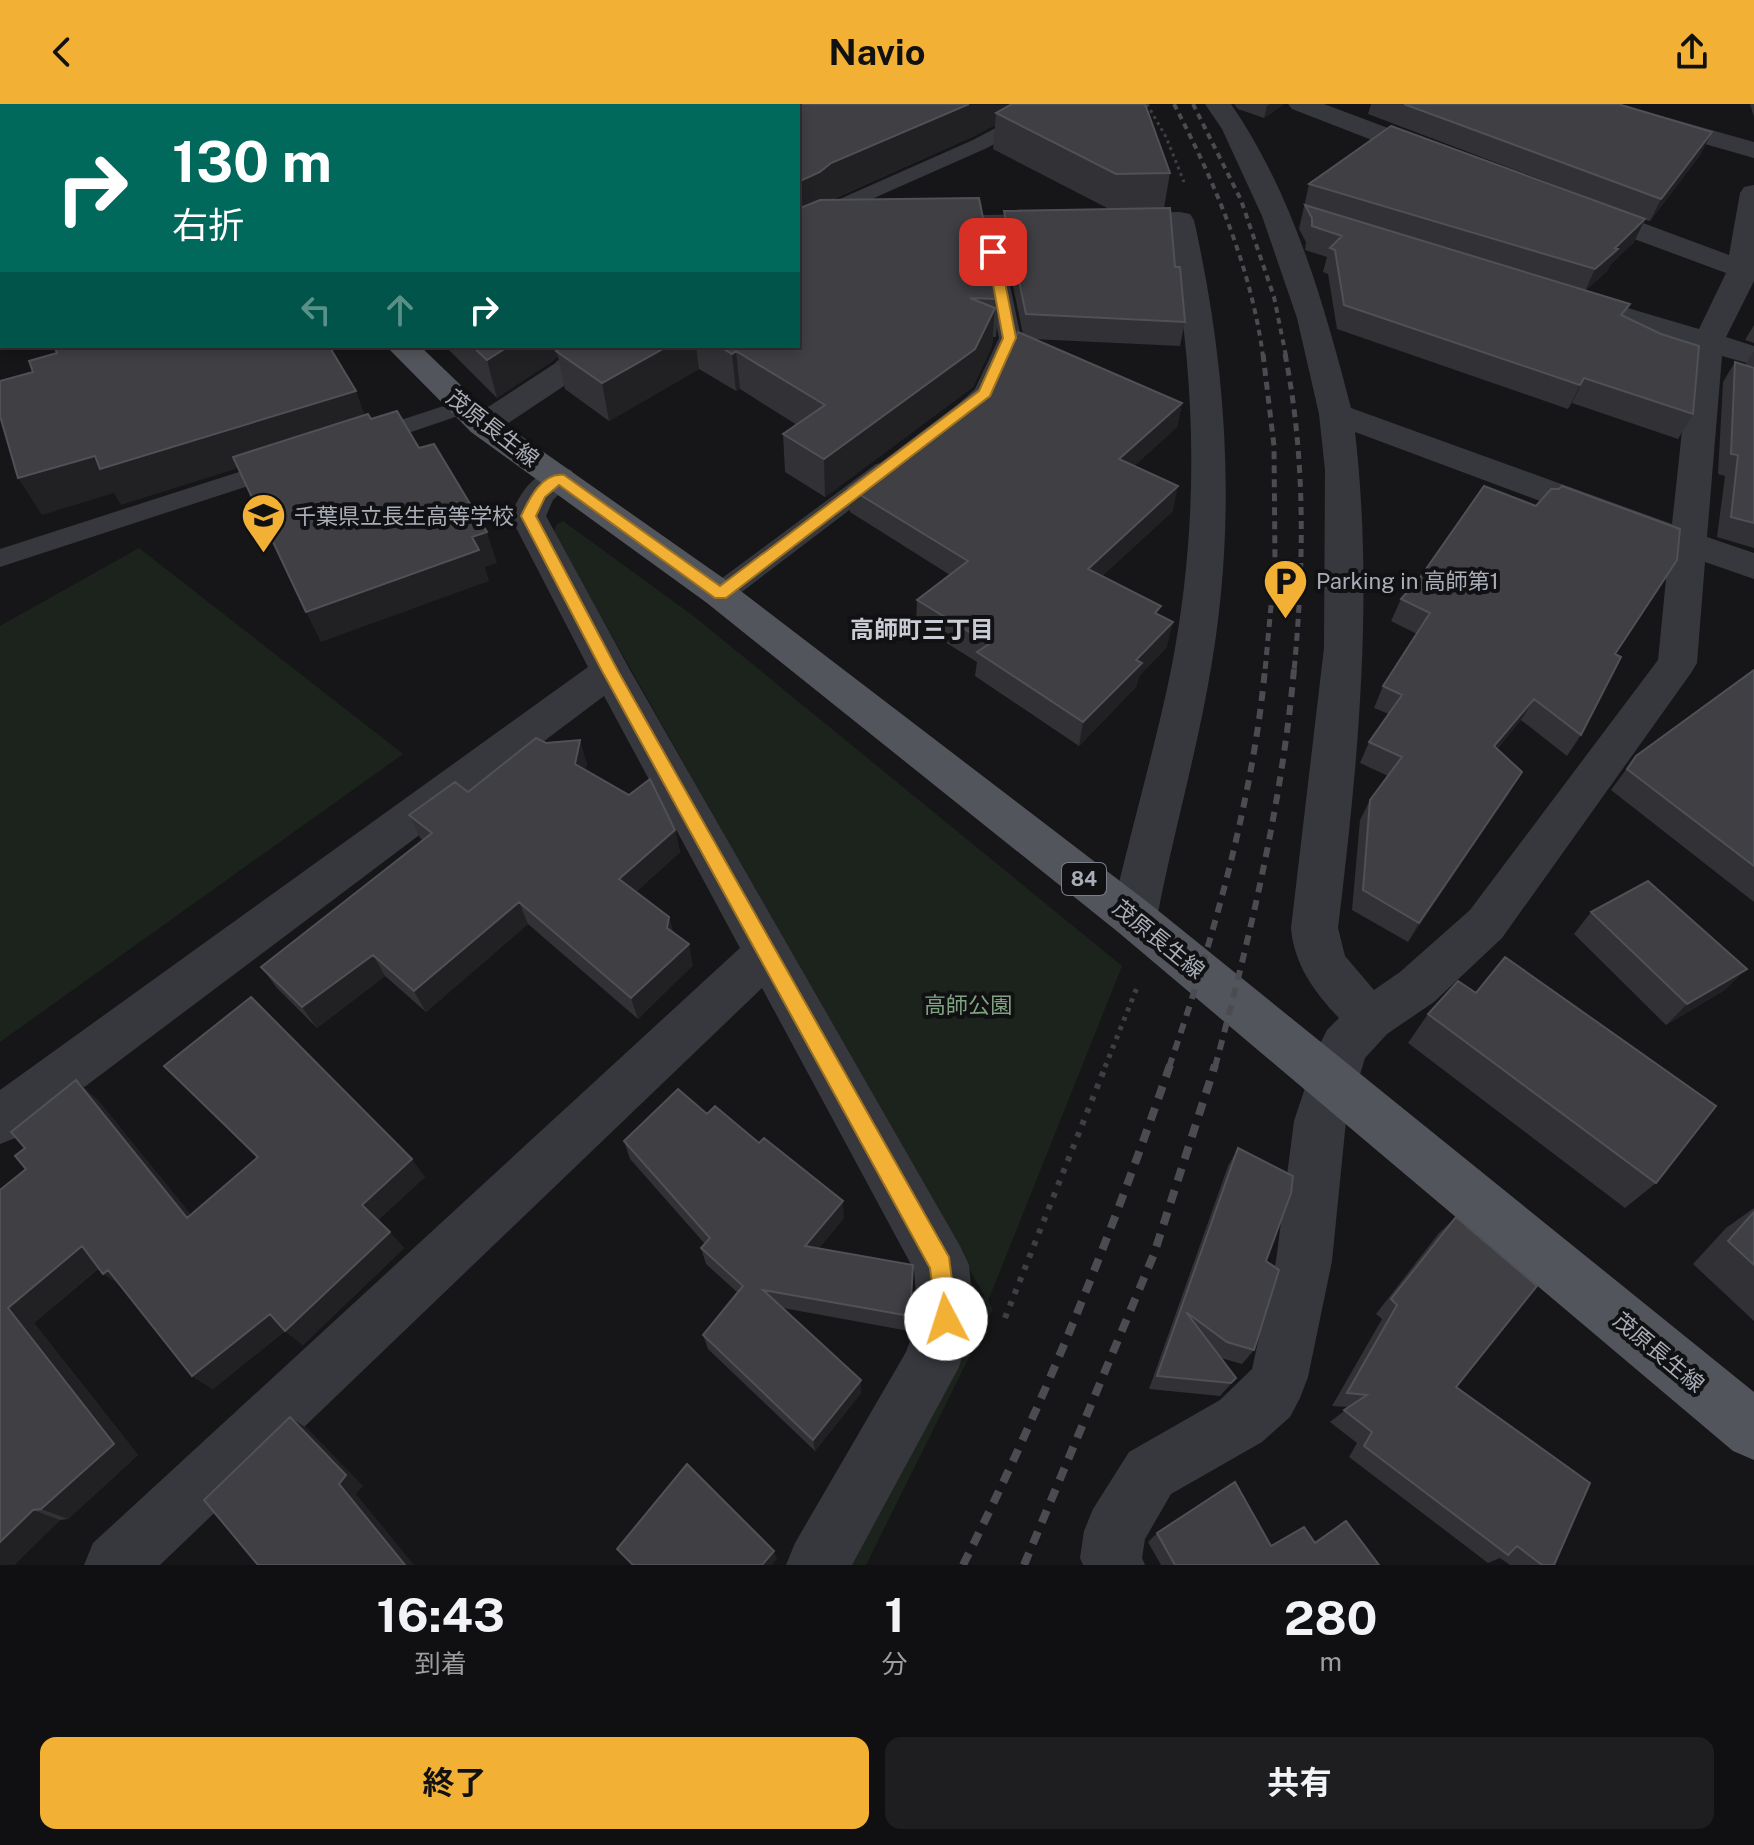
<!DOCTYPE html>
<html lang="ja">
<meta charset="utf-8">
<style>
body{margin:0;font-family:"Public Sans","Noto Sans JP",sans-serif;background:#1e1e20;color:#f1f3f6;height:100vh;display:flex;flex-direction:column;font-size:30px;white-space:nowrap}
*{box-sizing:border-box;margin:0}
p{font-size:26px;color:#9c9d9f}
.icon{flex:none;width:44px;height:44px;fill:none;stroke:currentColor;stroke-width:2;stroke-linecap:round;stroke-linejoin:round}
.map{position:relative;height:1461px;overflow:hidden}
.panel{display:flex;flex-direction:column;background:#101012;flex:1}
.panel>*{flex:none}
.guide{position:absolute;left:0px;top:0px;width:800px;height:244px;box-shadow:0 4px 12px #0003,0 0 0 2px #303032;background:#00695c;color:#fff;overflow:hidden}
.pin{position:absolute;display:grid;place-items:center;width:68px;height:68px;color:#fff;margin:-34px;border-radius:16px;box-shadow:0 4px 12px #0006}
.me{position:absolute;width:88px;margin:-44px;rotate:355deg;stroke-linejoin:round;filter:drop-shadow(0 0 6px #0008)}
.turn{display:flex;align-items:center;gap:28px;height:168px;padding:0 40px;font-size:36px}
.turn .icon{width:104px;height:104px;stroke-width:2.5}
.turn b{display:block;font-size:56px;line-height:68px}
.lanes{display:flex;align-items:center;height:76px;padding:0 40px;background:#0003;justify-content:center;gap:40px;direction:ltr}
.lanes .off{opacity:.35}
.eta{display:flex;justify-content:space-evenly;align-items:center;height:136px;text-align:center}
.eta b{font-size:48px;font-weight:700;line-height:56px}
.button{display:flex;gap:16px;margin-top:auto;padding:16px 40px}
.button a{flex:1;height:92px;border-radius:16px;background:#f2b134;color:#111;font-size:32px;font-weight:700;line-height:92px;text-align:center}
.button a+a{background:#1e1e20;color:#f1f3f6}
header{display:flex;justify-content:space-between;align-items:center;height:104px;padding:0 40px;background:#f2b134;color:#111;font-size:36px;font-weight:700}
.map>svg:first-child{display:block}
.green{fill:#1c231d}
.lines{fill:none;stroke-linecap:round;stroke-linejoin:round}
.path-far2{stroke:#3d3f44;stroke-width:3;stroke-dasharray:3 4;stroke-linecap:butt}
.path-far1{stroke:#3d3f44;stroke-width:5;stroke-dasharray:4 6;stroke-linecap:butt}
.path{stroke:#3d3f44;stroke-width:6;stroke-dasharray:5 8;stroke-linecap:butt}
.service{fill:#37383d;fill-rule:evenodd}
.minor{fill:#37383d;fill-rule:evenodd}
.tertiary{fill:#37383d;fill-rule:evenodd}
.primary{fill:#53555c;fill-rule:evenodd}
.rail-far3{stroke:#4a4c52;stroke-width:4;stroke-dasharray:6 5;stroke-linecap:butt}
.rail-far2{stroke:#4a4c52;stroke-width:5;stroke-dasharray:8 6;stroke-linecap:butt}
.rail-far1{stroke:#4a4c52;stroke-width:6;stroke-dasharray:10 8;stroke-linecap:butt}
.rail{stroke:#4a4c52;stroke-width:8;stroke-dasharray:13 10;stroke-linecap:butt}
.wall{fill:#323236}
.shaded-wall{fill:#212124}
.building{fill:#3f3f44;stroke:#4f5156;stroke-width:2}
.route{fill:#f2b134;stroke:#9d7322;stroke-width:2}
.labels{text-anchor:middle;dominant-baseline:central;stroke-width:8;stroke-linejoin:round;paint-order:stroke}
.shield{fill:#111113;stroke:#7b7e86;stroke-width:2}
.shield-label{font-size:20px;font-weight:bold;fill:#a8adb8}
.street-label{font-size:22px;fill:#a8adb8;stroke:#111113}
.poi-label{font-size:22px;fill:#a8adb8;stroke:#111113;text-anchor:start}
.park-label{font-size:22px;fill:#7fa381;stroke:#111113}
.neighbourhood-label{font-size:24px;font-weight:bold;fill:#c9ccd4;stroke:#111113}
</style>
<header><svg class="icon" aria-label="back" viewBox="0 0 24 24"><path d="M15 5l-7 7 7 7"/></svg>Navio<svg class="icon" aria-label="share" viewBox="0 0 24 24"><path d="M12 15V3M7 8l5-5 5 5M5 13v7h14v-7"/></svg></header>
<div class="map">
<svg width="1754" height="1461" viewBox="0 0 1754 1461">
<rect width="100%" height="100%" fill="#161618"/>
<path class="green" d="M 563,417 L 696,514 L 1122,862 L 988,1197 L 993,1205 L 866,1461 L 840,1461 L 968,1216 L 982,1193 L 985,1193 L 554,429 L 556,421 Z
M 139,444 L 403,650 L 0,938 L 0,522 Z"/>
<g class="lines">
<path class="path-far2" d="M 1147,0 L 1166,33 L 1184,78"/>
<path class="path-far1" d="M 1105,963 L 1138,881"/>
<path class="path" d="M 1005,1214 L 1106,961"/>
<path class="service" d="M 1034,0 L 1052,0 L 1048,11 L 987,44 L 847,106 L 826,122 L 812,122 L 809,118 L 833,98 L 973,36 L 1033,4 Z
M 987,113 L 997,119 L 1021,234 L 993,294 L 972,311 L 956,311 L 952,306 L 975,285 L 999,234 L 977,119 Z
M 462,296 L 470,298 L 474,303 L 470,308 L 364,344 L 355,341 L 352,336 L 355,331 Z
M 282,354 L 291,356 L 295,362 L 291,368 L 0,463 L 0,445 Z
M 885,358 L 894,360 L 898,366 L 894,372 L 730,497 L 720,499 L 710,497 L 706,490 L 710,483 L 876,360 Z"/>
<path class="minor" d="M 1205,0 L 1231,0 C 1293,90 1324,200 1351,304 L 1672,420 L 1691,243 L 1559,202 L 1555,196 L 1559,190 L 1570,187 L 1699,225 L 1726,169 L 1572,112 L 1568,106 L 1572,100 L 1582,98 L 1592,100 L 1729,151 L 1740,89 L 1744,83 L 1754,81 L 1754,177 L 1726,233 L 1754,242 L 1754,261 L 1722,252 L 1707,433 L 1754,449 L 1754,475 L 1705,458 L 1697,559 L 1691,569 L 1502,834 L 1434,898 L 1387,930 L 1365,954 L 1346,1017 L 1332,1157 L 1308,1273 L 1300,1294 L 1290,1313 L 1262,1338 L 1171,1390 L 1145,1435 L 1142,1454 L 1145,1461 L 1083,1461 L 1080,1454 L 1084,1427 L 1093,1405 L 1129,1348 L 1220,1296 L 1252,1265 L 1276,1157 L 1294,1017 L 1319,942 L 1327,926 L 1339,914 C 1314,888 1294,860 1291,824 L 1324,544 L 1325,366 L 1319,310 L 1297,214 L 1262,112 L 1222,25 ZM 1355,328 L 1669,445 L 1658,556 L 1470,806 L 1400,868 L 1374,886 L 1345,852 L 1338,824 C 1358,661 1374,492 1355,328 Z
M 1288,0 L 1324,0 L 1444,45 L 1448,51 L 1444,57 L 1426,57 L 1292,5 Z
M 1180,108 L 1190,110 L 1194,116 C 1227,264 1237,413 1211,564 C 1197,648 1173,730 1157,814 L 1150,828 L 1134,833 L 1118,828 L 1111,814 C 1129,731 1154,649 1171,566 C 1200,419 1197,271 1168,125 L 923,128 L 913,126 L 909,120 L 913,114 L 923,112 Z
M 573,242 L 607,242 L 576,274 L 495,328 L 483,331 L 471,328 L 466,321 L 471,314 L 554,260 Z
M 559,363 L 571,366 L 576,374 L 553,396 L 546,412 L 630,566 L 960,1142 L 969,1161 L 974,1215 L 959,1263 L 852,1461 L 786,1461 L 795,1439 L 906,1248 L 918,1215 L 914,1166 L 762,884 L 160,1461 L 84,1461 L 93,1439 L 740,844 L 604,592 L 18,1033 L 0,1040 L 0,986 L 588,563 L 510,412 C 521,388 532,370 559,363 Z"/>
<path class="tertiary" d="M 1578,0 L 1619,0 L 1754,38 L 1754,54 L 1582,5 Z
M 0,74 L 2,74 L 0,91 Z"/>
<path class="primary" d="M 136,0 L 163,0 L 165,2 L 138,2 Z
M 386,242 L 420,242 L 495,314 L 733,481 L 1150,800 L 1754,1288 L 1754,1356 L 1733,1347 L 1118,828 L 707,499 L 471,328 Z"/>
<path class="rail-far3" d="M 1174,0 C 1215,79 1251,163 1263,252
M 1193,0 L 1241,96 L 1274,193 L 1286,252"/>
<path class="rail-far2" d="M 1263,250 L 1274,342 L 1275,459 L 1265,567
M 1285,250 C 1306,355 1304,461 1294,567"/>
<path class="rail-far1" d="M 1169,963 C 1212,840 1253,695 1265,565
M 1215,963 C 1250,833 1282,699 1294,565"/>
<path class="rail" d="M 963,1461 C 1044,1300 1111,1132 1170,961
M 1024,1461 L 1154,1150 L 1215,961"/>
</g>
<path class="wall" d="M 0,0 L 123,0 L 124,2 L 2,2 L 2,5 L 0,3 Z
M 166,0 L 179,0 L 180,2 L 168,2 Z
M 201,0 L 1145,0 L 1170,69 L 1164,104 L 1185,218 L 1180,242 L 1033,235 L 1182,299 L 1177,323 L 1134,362 L 1173,407 L 1102,472 L 1159,511 L 1167,543 L 1139,572 L 1136,583 L 1079,642 L 975,572 L 977,558 L 916,520 L 917,496 L 950,471 L 850,408 L 849,384 L 997,272 L 1023,230 L 1002,130 L 1004,107 L 1109,105 L 993,45 L 995,21 L 972,33 L 831,96 L 999,195 L 996,233 L 993,233 L 992,242 L 973,283 L 825,393 L 785,368 L 783,330 L 797,321 L 740,285 L 736,287 L 699,265 L 609,317 L 565,285 L 558,253 L 497,294 L 445,242 L 798,242 L 798,2 L 203,2 Z
M 1234,0 L 1284,0 L 1264,14 L 1238,5 Z
M 1371,0 L 1618,0 L 1701,50 L 1650,117 L 1645,116 L 1634,138 L 1611,160 L 1607,167 L 1585,187 L 1624,213 L 1693,310 L 1678,335 L 1572,299 L 1568,305 L 1337,225 L 1328,170 L 1323,168 L 1327,153 L 1305,146 L 1306,138 L 1299,125 L 1309,80 L 1626,108 L 1368,10 Z
M 1750,0 L 1754,0 L 1754,13 Z
M 1754,221 L 1754,239 L 1745,236 Z
M 1754,247 L 1754,444 L 1717,433 L 1725,372 L 1718,370 L 1723,278 L 1735,258 L 1745,261 Z
M 1401,495 L 1615,550 L 1581,631 L 1567,652 L 1521,616 L 1497,645 L 1509,689 L 1408,838 L 1352,806 L 1360,716 L 1370,696 L 1388,672 L 1360,659 L 1369,638 L 1389,610 L 1374,604 L 1383,582 L 1417,530 L 1391,517 Z
M 1754,566 L 1754,798 L 1611,686 L 1636,652 Z
M 546,639 L 587,660 L 585,666 L 675,726 L 680,748 L 636,788 L 669,813 L 673,828 L 693,861 L 638,915 L 528,820 L 426,908 L 385,872 L 317,924 L 277,884 L 261,863 L 423,736 L 420,734 L 409,711 L 468,688 Z
M 1591,808 L 1725,886 L 1666,921 L 1574,830 Z
M 1476,889 L 1656,1079 L 1625,1104 L 1408,939 L 1428,910 Z
M 164,962 L 425,1073 L 378,1116 L 404,1144 L 303,1241 L 285,1227 L 213,1285 L 192,1272 L 122,1182 L 99,1164 L 34,1219 L 138,1351 L 68,1415 L 60,1416 L 14,1461 L 0,1461 L 26,1065 L 97,995 L 191,1111 L 257,1054 Z
M 707,1010 L 844,1114 L 819,1144 L 913,1161 L 909,1227 L 783,1204 L 861,1276 L 861,1289 L 815,1347 L 708,1245 L 703,1231 L 738,1189 L 706,1160 L 701,1144 L 705,1140 L 630,1055 L 624,1037 Z
M 1238,1044 L 1266,1157 L 1254,1246 L 1242,1260 L 1221,1254 L 1236,1274 L 1220,1292 L 1149,1285 L 1228,1062 Z
M 1754,1104 L 1754,1217 L 1693,1160 L 1726,1124 Z
M 1456,1113 L 1456,1283 L 1554,1461 L 1510,1461 L 1500,1454 L 1488,1459 L 1349,1353 L 1357,1339 L 1330,1318 L 1349,1303 L 1332,1302 L 1382,1215 L 1376,1210 L 1439,1129 Z
M 1346,1417 L 1379,1461 L 1161,1461 L 1148,1438 L 1157,1429 L 1271,1442 L 1314,1438 Z"/>
<path class="shaded-wall" d="M 3,0 L 21,0 L 22,2 L 4,2 Z
M 969,0 L 1032,0 L 996,9 L 995,21 L 972,33 L 832,95 L 821,104 L 798,115 L 798,78 L 831,59 Z
M 1270,0 L 1284,0 L 1264,14 L 1267,2 Z
M 1712,28 L 1701,50 L 1650,117 L 1661,95 Z
M 1645,115 L 1634,138 L 1611,160 L 1607,167 L 1585,187 L 1595,165 L 1615,144 Z
M 995,204 L 992,242 L 973,283 L 825,393 L 824,355 Z
M 509,242 L 570,242 L 556,247 L 558,253 L 552,258 L 497,294 L 487,256 Z
M 668,242 L 696,242 L 699,265 L 609,317 L 602,279 Z
M 736,247 L 740,285 L 736,287 L 732,250 Z
M 1584,274 L 1572,299 L 1568,305 L 1580,281 Z
M 356,287 L 369,323 L 121,401 L 114,389 L 42,411 L 18,374 L 95,352 Z
M 1182,299 L 1177,323 L 1115,380 L 1119,355 Z
M 1178,382 L 1173,407 L 1084,489 L 1088,465 Z
M 487,428 L 497,459 L 485,463 L 489,477 L 321,538 L 306,508 L 472,433 Z
M 1173,518 L 1167,543 L 1139,572 L 1136,583 L 1079,642 L 1083,618 L 1136,556 Z
M 1534,595 L 1521,616 L 1481,663 L 1494,642 Z
M 580,636 L 587,660 L 582,683 L 575,660 Z
M 1522,668 L 1509,689 L 1408,838 L 1419,819 Z
M 675,726 L 680,748 L 626,797 L 619,775 Z
M 519,798 L 528,820 L 426,908 L 414,887 Z
M 669,813 L 674,835 L 667,824 Z
M 689,840 L 693,861 L 638,915 L 631,894 Z
M 373,851 L 385,872 L 317,924 L 302,903 Z
M 1747,865 L 1725,886 L 1666,921 L 1687,900 Z
M 76,976 L 97,995 L 207,1131 L 187,1114 Z
M 412,1055 L 425,1073 L 377,1117 L 362,1101 Z
M 843,1097 L 844,1114 L 807,1158 L 805,1142 Z
M 390,1128 L 404,1144 L 303,1241 L 285,1227 L 287,1225 L 213,1285 L 192,1272 L 270,1210 Z
M 82,1142 L 105,1158 L 34,1219 L 138,1351 L 68,1415 L 41,1405 L 8,1204 Z
M 108,1166 L 126,1185 L 103,1170 Z
M 861,1276 L 861,1289 L 815,1347 L 813,1336 Z
M 290,1313 L 308,1325 L 363,1382 L 356,1390 L 414,1461 L 405,1461 L 339,1380 Z
M 33,1406 L 60,1416 L 14,1461 L 0,1461 L 0,1438 Z
M 774,1447 L 777,1455 L 772,1461 L 762,1461 Z"/>
<path class="building" d="M 47,0 L 123,0 L 124,2 L 50,2 Z
M 237,0 L 969,0 L 831,59 L 820,68 L 798,78 L 798,2 L 238,2 Z
M 1012,0 L 1145,0 L 1170,69 L 1116,70 L 996,9 Z
M 1404,0 L 1618,0 L 1712,28 L 1661,95 Z
M 1391,22 L 1645,115 L 1615,144 L 1618,145 L 1595,165 L 1309,80 Z
M 979,94 L 999,195 L 970,194 L 995,204 L 975,245 L 824,355 L 783,330 L 825,301 L 736,247 L 732,250 L 719,242 L 798,242 L 798,105 L 820,96 Z
M 1305,101 L 1630,200 L 1621,211 L 1661,230 L 1699,242 L 1693,310 L 1584,274 L 1580,281 L 1344,201 L 1335,146 L 1330,144 L 1342,132 L 1312,122 L 1312,114 Z
M 1170,104 L 1175,163 L 1180,163 L 1185,218 L 1026,210 L 1004,107 Z
M 1018,228 L 1182,299 L 1119,355 L 1178,382 L 1088,465 L 1161,502 L 1155,509 L 1173,518 L 1136,556 L 1142,559 L 1083,618 L 977,548 L 989,540 L 917,496 L 968,457 L 849,384 L 997,272 Z
M 54,242 L 329,242 L 356,287 L 100,365 L 95,352 L 18,374 L 0,312 L 0,277 L 33,268 L 29,257 L 57,249 Z
M 472,242 L 509,242 L 487,256 Z
M 565,242 L 668,242 L 602,279 L 556,247 Z
M 1735,258 L 1754,264 L 1754,419 L 1731,413 L 1738,351 L 1731,350 Z
M 397,307 L 419,344 L 434,340 L 487,428 L 472,433 L 479,446 L 306,508 L 233,353 L 368,310 L 371,315 Z
M 1484,382 L 1536,402 L 1551,385 L 1559,385 L 1562,382 L 1680,425 L 1677,456 L 1615,550 L 1621,553 L 1581,631 L 1534,595 L 1494,642 L 1522,668 L 1419,819 L 1363,786 L 1370,696 L 1402,653 L 1369,638 L 1402,591 L 1383,582 L 1430,509 L 1401,495 L 1419,475 Z
M 1754,566 L 1754,762 L 1627,665 L 1636,652 Z
M 536,634 L 546,639 L 580,636 L 575,660 L 629,691 L 650,675 L 675,726 L 619,775 L 669,813 L 667,824 L 689,840 L 631,894 L 519,798 L 414,887 L 373,851 L 302,903 L 261,863 L 432,729 L 409,711 L 455,678 L 468,688 Z
M 1648,777 L 1747,865 L 1687,900 L 1591,808 Z
M 1505,853 L 1716,1002 L 1656,1079 L 1428,910 L 1458,877 L 1476,889 Z
M 251,893 L 412,1055 L 362,1101 L 390,1128 L 285,1227 L 270,1210 L 192,1272 L 108,1166 L 103,1170 L 82,1142 L 8,1204 L 114,1340 L 41,1405 L 33,1406 L 0,1438 L 0,1086 L 26,1065 L 15,1052 L 25,1044 L 11,1028 L 76,976 L 187,1114 L 258,1053 L 164,962 Z
M 678,985 L 707,1010 L 715,1002 L 759,1039 L 764,1034 L 843,1097 L 805,1142 L 913,1161 L 910,1212 L 763,1186 L 861,1276 L 813,1336 L 703,1231 L 743,1182 L 701,1144 L 710,1134 L 624,1037 Z
M 1238,1044 L 1293,1072 L 1291,1089 L 1266,1157 L 1279,1166 L 1254,1246 L 1227,1238 L 1186,1208 L 1236,1274 L 1231,1279 L 1157,1272 Z
M 1754,1108 L 1754,1161 L 1728,1137 Z
M 1456,1113 L 1537,1182 L 1456,1283 L 1590,1379 L 1554,1461 L 1542,1461 L 1517,1442 L 1508,1451 L 1364,1342 L 1372,1328 L 1344,1306 L 1367,1291 L 1347,1289 L 1397,1201 L 1391,1195 Z
M 290,1313 L 346,1371 L 339,1380 L 405,1461 L 258,1461 L 204,1396 Z
M 687,1360 L 774,1447 L 762,1461 L 633,1461 L 617,1445 Z
M 1235,1378 L 1271,1442 L 1304,1423 L 1315,1439 L 1346,1417 L 1379,1461 L 1175,1461 L 1157,1429 Z"/>
<path class="route" d="M 993,144 L 999,148 L 1016,234 L 990,292 L 726,494 L 715,494 L 559,381 L 545,393 L 536,412 L 618,567 L 949,1153 L 957,1215 L 954,1224 L 946,1227 L 938,1224 L 930,1164 L 602,567 L 521,412 C 529,395 542,368 564,371 L 720,482 L 979,287 L 1003,234 L 987,148 Z"/>
<defs>
<symbol id="school-pin" viewBox="-11 -11 22 30"><path d="M0 17L-7.5 6A9.5 9.5 0 1 1 7.5 6Z" fill="#f2b134" stroke="#111113"/><path d="M0-5L7-2L0 1L-7-2ZM-4 1L0 2.5L4 1V4Q0 6-4 4Z" fill="#111"/></symbol>
<symbol id="parking-pin" viewBox="-11 -11 22 30"><path d="M0 17L-7.5 6A9.5 9.5 0 1 1 7.5 6Z" fill="#f2b134" stroke="#111113"/><path d="M-3.5-5.5H1a3.5 3.5 0 0 1 0 7H-1V5.5H-3.5ZM-1-3.4V-.6H.8a1.4 1.4 0 0 0 0-2.8Z" fill="#111"/></symbol>
</defs>
<g fill-rule="evenodd">
<use href="#school-pin" x="238" y="386" width="51" height="69"/>
<use href="#parking-pin" x="1260" y="452" width="51" height="69"/>
</g>
<g class="labels">
<rect class="shield" x="1062" y="759" width="44" height="32" rx="6"/>
<g class="shield-label">
<text x="1084" y="775">84</text>
</g>
<g class="street-label">
<text transform="translate(493 324) rotate(38)">茂原長生線</text>
<text transform="translate(1159 835) rotate(39)">茂原長生線</text>
<text transform="translate(1659 1248) rotate(40)">茂原長生線</text>
</g>
<g class="poi-label">
<text x="294" y="412">千葉県立長生高等学校</text>
<text x="1316" y="477">Parking in 高師第1</text>
</g>
<g class="park-label">
<text x="968" y="901">高師公園</text>
</g>
<g class="neighbourhood-label">
<text x="922" y="525">高師町三丁目</text>
</g>
</g>
</svg>
<div class="pin" style="left:993px;top:148px;background:#d93025"><svg class="icon" aria-label="arrive" viewBox="0 0 24 24"><path d="M6 21V4h12l-3 4 3 4H6"/></svg></div>
<svg class="me" style="left:946px;top:1215px" viewBox="-20 -20 40 40"><circle r="19" fill="#fff"/><path d="M0-13L10 11 0 6-10 11z" fill="#f2b134"/></svg>
<div class="guide">
<div class="turn"><svg class="icon" aria-label="right" viewBox="0 0 24 24"><path d="M7 20v-9h11M14 6l5 5-5 5"/></svg><div><b>130 m</b>右折</div></div>
<div class="lanes"><svg class="icon off" aria-label="left" viewBox="0 0 24 24"><path d="M17 20v-9H6M10 6l-5 5 5 5"/></svg><svg class="icon off" aria-label="ahead" viewBox="0 0 24 24"><path d="M12 20V5M6 11l6-6 6 6"/></svg><svg class="icon" aria-label="right" viewBox="0 0 24 24"><path d="M7 20v-9h11M14 6l5 5-5 5"/></svg></div>
</div>
</div>
<section class="panel">
<div class="eta">
<div><b>16:43</b><p>到着</p></div>
<div><b>1</b><p>分</p></div>
<div><b>280</b><p>m</p></div>
</div>
<div class="button"><a>終了</a><a>共有</a></div>
</section>
